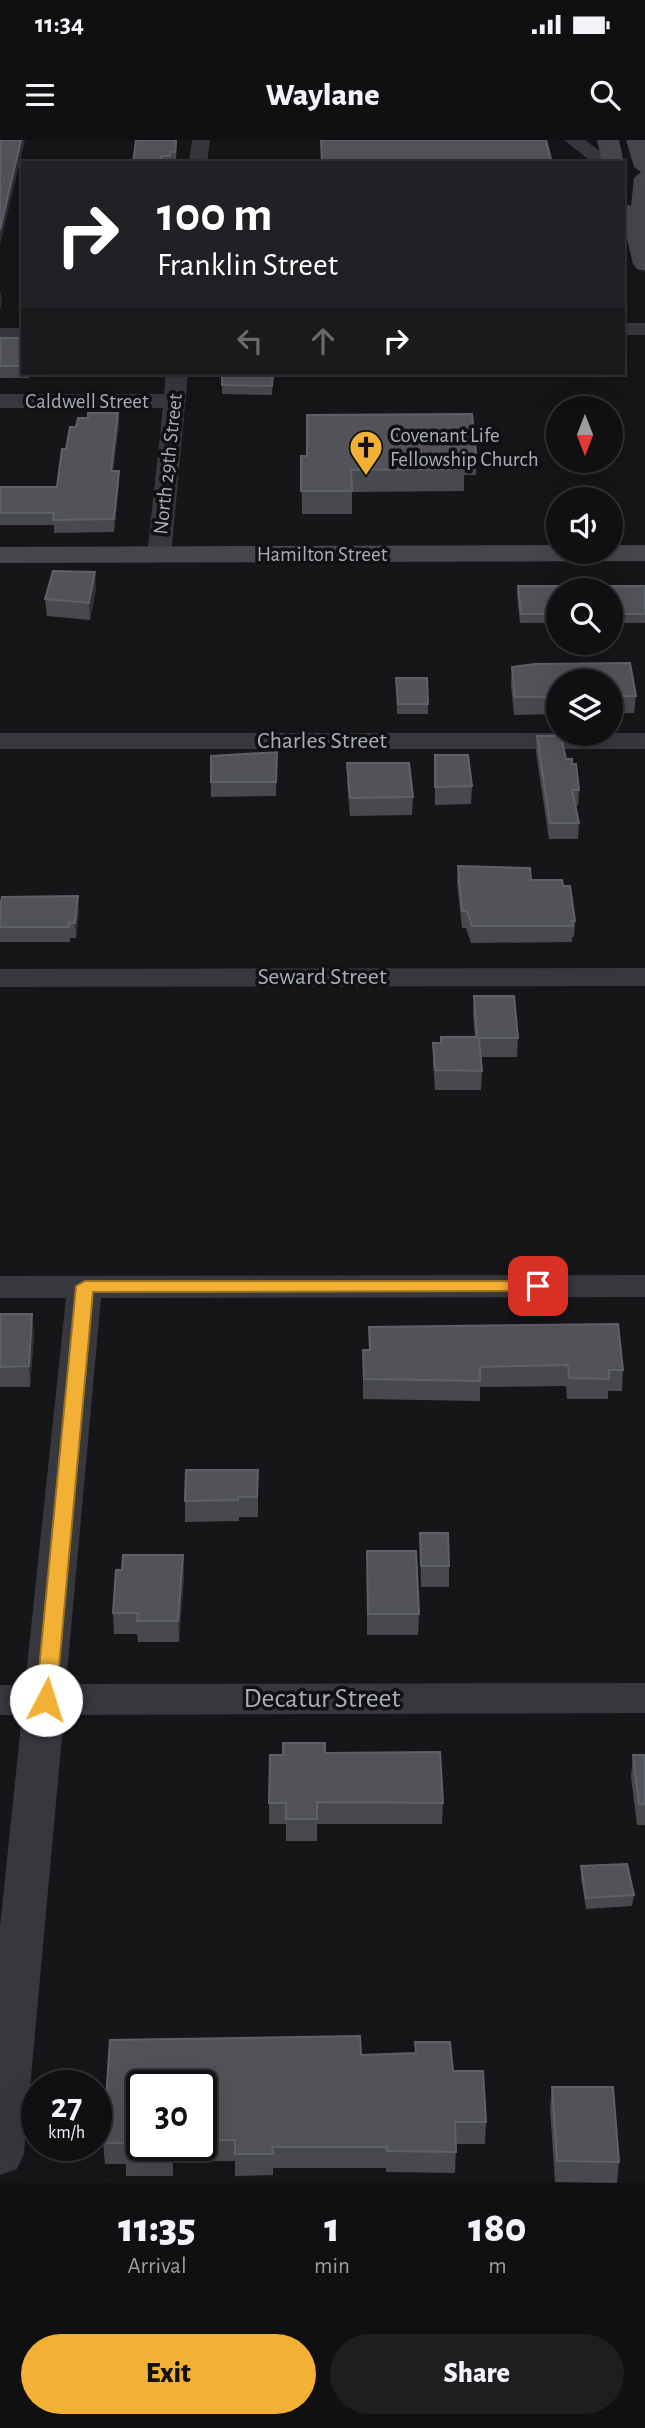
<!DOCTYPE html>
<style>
body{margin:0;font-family:"Alegreya Sans",sans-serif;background:#1e1e20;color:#f1f3f6;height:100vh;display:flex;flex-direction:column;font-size:26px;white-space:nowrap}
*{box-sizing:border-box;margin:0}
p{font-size:23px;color:#9c9d9f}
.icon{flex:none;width:38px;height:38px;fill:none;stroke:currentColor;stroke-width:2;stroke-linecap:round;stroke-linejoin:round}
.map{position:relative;height:2043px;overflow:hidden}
.sheet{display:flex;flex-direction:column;background:#101012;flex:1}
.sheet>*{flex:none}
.top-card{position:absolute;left:21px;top:21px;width:604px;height:214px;border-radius:0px;box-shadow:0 7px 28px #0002,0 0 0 2px #303032;background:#202124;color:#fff;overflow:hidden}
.needle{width:46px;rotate:180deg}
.tools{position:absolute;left:546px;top:256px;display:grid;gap:14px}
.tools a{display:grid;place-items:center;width:77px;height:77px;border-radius:50%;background:#101012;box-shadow:0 7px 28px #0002,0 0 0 2px #303032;font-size:35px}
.speed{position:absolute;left:21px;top:1930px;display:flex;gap:14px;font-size:35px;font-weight:700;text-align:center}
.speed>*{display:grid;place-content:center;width:91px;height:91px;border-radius:50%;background:#101012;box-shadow:0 7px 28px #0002,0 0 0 2px #303032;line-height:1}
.speed small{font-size:18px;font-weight:400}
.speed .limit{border:4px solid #111;border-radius:10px;background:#fff;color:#111}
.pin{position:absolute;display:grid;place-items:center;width:60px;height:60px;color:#fff;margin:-30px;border-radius:14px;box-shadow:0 4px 10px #0006}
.me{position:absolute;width:77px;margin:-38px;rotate:5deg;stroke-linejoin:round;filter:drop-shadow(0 0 5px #0008)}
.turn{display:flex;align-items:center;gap:24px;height:147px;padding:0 21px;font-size:32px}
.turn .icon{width:91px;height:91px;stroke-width:2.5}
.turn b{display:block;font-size:49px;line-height:60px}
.lanes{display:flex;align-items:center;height:66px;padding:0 21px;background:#0003;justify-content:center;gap:35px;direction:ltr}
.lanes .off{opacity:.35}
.eta{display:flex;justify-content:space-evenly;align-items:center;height:119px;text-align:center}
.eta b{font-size:42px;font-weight:800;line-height:49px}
.action{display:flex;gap:14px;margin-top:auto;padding:14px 21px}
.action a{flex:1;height:80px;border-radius:42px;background:#f2b134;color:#111;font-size:28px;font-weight:800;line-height:80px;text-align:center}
.action a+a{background:#1e1e20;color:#f1f3f6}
.status{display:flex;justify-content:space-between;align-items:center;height:49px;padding:0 35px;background:#101012;direction:ltr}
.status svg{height:19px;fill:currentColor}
header{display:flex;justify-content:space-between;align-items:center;height:91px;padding:0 21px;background:#101012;font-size:32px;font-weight:800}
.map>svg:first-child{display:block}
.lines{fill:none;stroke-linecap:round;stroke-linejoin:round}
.street{fill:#37383d;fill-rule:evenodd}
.secondary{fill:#45474d;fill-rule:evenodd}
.wall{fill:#47494d;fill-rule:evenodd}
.shaded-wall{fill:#2f3033}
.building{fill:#525359;stroke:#5f6168;stroke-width:2}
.route{fill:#f2b134;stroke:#9d7322;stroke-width:2}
.labels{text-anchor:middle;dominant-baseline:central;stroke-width:7;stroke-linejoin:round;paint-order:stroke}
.far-street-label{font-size:21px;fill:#a8adb8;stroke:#111113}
.far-poi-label{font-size:21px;fill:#a8adb8;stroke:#111113;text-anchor:start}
.street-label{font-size:24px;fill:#a8adb8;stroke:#111113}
.near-street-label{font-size:28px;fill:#a8adb8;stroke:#111113}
</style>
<div class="status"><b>11:34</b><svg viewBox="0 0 49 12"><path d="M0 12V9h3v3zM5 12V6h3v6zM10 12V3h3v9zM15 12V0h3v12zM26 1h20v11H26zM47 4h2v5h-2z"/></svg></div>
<header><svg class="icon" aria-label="menu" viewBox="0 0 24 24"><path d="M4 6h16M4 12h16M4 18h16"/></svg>Waylane<svg class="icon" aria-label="search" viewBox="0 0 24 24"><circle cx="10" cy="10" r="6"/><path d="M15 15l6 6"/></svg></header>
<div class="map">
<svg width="645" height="2043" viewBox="0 0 645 2043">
<rect width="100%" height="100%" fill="#161618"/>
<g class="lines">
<path class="street" d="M 192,0 L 210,0 L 207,23 L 189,23 Z
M 564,0 L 585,0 L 615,23 L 593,23 Z
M 623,183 L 645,183 L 645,195 L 623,195 Z
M 0,188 L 23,188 L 23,200 L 0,200 Z
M 166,233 L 188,233 L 171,415 L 168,420 L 150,420 L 147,415 L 163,268 L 0,268 L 0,254 L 164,254 Z
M 0,593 L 645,593 L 645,609 L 0,609 Z
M 645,828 L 645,846 L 0,847 L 0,829 Z
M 645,1135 L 645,1157 L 101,1158 L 66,1544 L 645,1543 L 645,1573 L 64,1575 L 24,2014 L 17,2029 L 0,2035 L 0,1787 L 22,1575 L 0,1575 L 0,1545 L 25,1545 L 66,1158 L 0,1158 L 0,1136 Z"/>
<path class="secondary" d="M 597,0 L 619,0 L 624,23 L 623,24 L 602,23 Z
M 626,0 L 645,0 L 645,131 L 637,129 L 633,124 L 623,81 L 623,63 L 631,66 L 634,38 L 641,32 L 634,27 Z
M 558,405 L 558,411 L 611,411 L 611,405 L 645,405 L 645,421 L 0,423 L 0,407 Z"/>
</g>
<path class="wall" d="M 136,0 L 177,0 L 176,23 L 133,23 Z
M 0,198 L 23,198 L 23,233 L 30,233 L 29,238 L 0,238 Z
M 222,233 L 290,233 L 290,234 L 273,234 L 272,255 L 222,254 Z
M 118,273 L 119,285 L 113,331 L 119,343 L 114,392 L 54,393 L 54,385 L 0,385 L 0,347 L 57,347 L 66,309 L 76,287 L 88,278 Z
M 476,313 L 476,335 L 464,335 L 464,351 L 352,352 L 352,374 L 302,374 L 301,316 Z
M 518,446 L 645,446 L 645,483 L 611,483 L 611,450 L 558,450 L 558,483 L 520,483 L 517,455 Z
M 96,449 L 90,480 L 47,476 L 45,459 Z
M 630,523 L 636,556 L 634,573 L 611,573 L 611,541 L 558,541 L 558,574 L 514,575 L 511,545 L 512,527 L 535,524 Z
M 396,538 L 428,564 L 428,574 L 397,574 Z
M 537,596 L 566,619 L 579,650 L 578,666 L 575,666 L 579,683 L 578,699 L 549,699 L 536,612 Z
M 277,612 L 276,656 L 211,657 L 211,642 Z
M 435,615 L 472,646 L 471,664 L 435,665 Z
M 347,623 L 413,657 L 412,675 L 350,676 L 347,641 Z
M 458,726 L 563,746 L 575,781 L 574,797 L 572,797 L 572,802 L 471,803 L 466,788 L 462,788 L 457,742 Z
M 0,766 L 79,771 L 76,798 L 70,798 L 70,802 L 0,802 Z
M 474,856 L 518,898 L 517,917 L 480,917 L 482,931 L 481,950 L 435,950 L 433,922 L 433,903 L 440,903 L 441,897 L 475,897 L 473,875 Z
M 0,1174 L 34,1194 L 30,1247 L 0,1247 Z
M 369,1187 L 623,1230 L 622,1251 L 608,1251 L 608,1259 L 567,1259 L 566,1246 L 480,1247 L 480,1261 L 363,1259 L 363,1210 L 369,1210 Z
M 258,1351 L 258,1377 L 239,1377 L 239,1381 L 185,1382 L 185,1361 Z
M 420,1393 L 449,1426 L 449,1447 L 421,1447 Z
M 367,1411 L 419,1474 L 418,1495 L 367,1495 Z
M 183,1415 L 184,1436 L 179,1502 L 138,1502 L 137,1494 L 114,1494 L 113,1473 L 122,1430 Z
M 325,1613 L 443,1663 L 442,1684 L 317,1684 L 317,1701 L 286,1701 L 286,1684 L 269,1684 L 269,1663 Z
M 633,1615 L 645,1615 L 645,1685 L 637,1685 L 631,1637 Z
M 581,1726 L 634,1755 L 632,1766 L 586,1769 L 581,1738 Z
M 360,1896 L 361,1915 L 415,1913 L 415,1902 L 450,1902 L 453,1931 L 483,1931 L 486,1982 L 485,2004 L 456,2004 L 455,2033 L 386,2032 L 386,2028 L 273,2028 L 273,2035 L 235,2036 L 235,2021 L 173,2021 L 173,2036 L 126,2036 L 126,2024 L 105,2024 L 103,2003 L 110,1900 ZM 142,1946 L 201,1946 L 201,2006 L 142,2006 Z
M 552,1947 L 619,2022 L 617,2043 L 555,2042 L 550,1969 Z"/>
<path class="shaded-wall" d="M 21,0 L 25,0 L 0,105 L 0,90 Z
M 1,151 L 2,163 L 0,170 L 0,154 Z
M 118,273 L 119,285 L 112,343 L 111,331 Z
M 119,331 L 119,343 L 114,392 L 114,379 Z
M 95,432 L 96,449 L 90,480 L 89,463 Z
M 78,756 L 79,771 L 76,798 L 75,783 Z
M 32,1174 L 34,1194 L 30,1247 L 29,1226 Z
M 183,1415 L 184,1436 L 179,1502 L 178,1481 Z"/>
<path class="building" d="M 0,0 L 21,0 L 0,90 Z
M 136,0 L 176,0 L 175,12 L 170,12 L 170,16 L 161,16 L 160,23 L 133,23 Z
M 321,0 L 546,0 L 552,23 L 322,23 Z
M 0,198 L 23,198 L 23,226 L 0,226 Z
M 222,233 L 273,233 L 272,246 L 222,245 Z
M 88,273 L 118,273 L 111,331 L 119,331 L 114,379 L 53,380 L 54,373 L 0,373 L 0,347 L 57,347 L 62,309 L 66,309 L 70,287 L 76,287 L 78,278 L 88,278 Z
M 472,274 L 476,313 L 463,313 L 464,329 L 351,330 L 352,351 L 301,351 L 301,316 L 307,316 L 307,275 Z
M 53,431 L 95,432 L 89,463 L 45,459 Z
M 518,446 L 645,446 L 645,474 L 611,474 L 611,450 L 558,450 L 558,474 L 521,474 Z
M 630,523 L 636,556 L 611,556 L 611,541 L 558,541 L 558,557 L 515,557 L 512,527 L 535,524 Z
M 396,538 L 427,538 L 428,564 L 398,564 Z
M 537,596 L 561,596 L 566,619 L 572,619 L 572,624 L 576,624 L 579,650 L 572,650 L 579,683 L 550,683 Z
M 277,612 L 276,642 L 211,642 L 211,616 Z
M 435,615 L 468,615 L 472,646 L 435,647 Z
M 347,623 L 409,623 L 413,657 L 350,658 Z
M 458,726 L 530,728 L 531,740 L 562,740 L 563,746 L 570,746 L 575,781 L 572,781 L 573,786 L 472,786 L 467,771 L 462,771 Z
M 78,756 L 75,783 L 69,783 L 69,787 L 0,787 L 0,766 L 2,757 Z
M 474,856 L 514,856 L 518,898 L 479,898 L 482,931 L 435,930 L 433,903 L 441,903 L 441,897 L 477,897 Z
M 0,1174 L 32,1174 L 29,1226 L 0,1227 Z
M 618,1184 L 623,1230 L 609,1230 L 609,1239 L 569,1238 L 568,1225 L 480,1227 L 480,1241 L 364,1239 L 363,1210 L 370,1210 L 369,1187 Z
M 186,1330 L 258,1330 L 257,1357 L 238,1357 L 238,1360 L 185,1361 Z
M 420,1393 L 448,1393 L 449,1426 L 421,1426 Z
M 367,1411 L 416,1411 L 419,1474 L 368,1474 Z
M 123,1415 L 183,1415 L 178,1481 L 137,1481 L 138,1473 L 113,1473 L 116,1430 L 122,1430 Z
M 283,1603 L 325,1603 L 325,1613 L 440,1612 L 443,1663 L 317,1662 L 317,1679 L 286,1679 L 286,1663 L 269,1663 L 270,1615 L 283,1615 Z
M 633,1615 L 645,1615 L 645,1664 L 639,1664 Z
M 627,1724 L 634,1755 L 586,1758 L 581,1726 Z
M 360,1896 L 361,1915 L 416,1913 L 415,1902 L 450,1902 L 453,1931 L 483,1931 L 486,1982 L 455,1982 L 456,2012 L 387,2011 L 387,2007 L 272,2007 L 273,2014 L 235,2014 L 235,2000 L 201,2000 L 201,1946 L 142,1946 L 142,2006 L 172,2006 L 172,2014 L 125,2014 L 126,2003 L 103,2003 L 110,1900 Z
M 552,1947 L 613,1947 L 619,2022 L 557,2021 Z"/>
<path class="route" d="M 85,1141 L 538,1141 L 547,1146 L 538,1151 L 93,1152 L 56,1560 L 46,1567 L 36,1560 L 76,1146 Z"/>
<defs>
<symbol id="church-pin" viewBox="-11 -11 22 30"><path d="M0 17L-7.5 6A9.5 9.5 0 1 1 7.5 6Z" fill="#f2b134" stroke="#111113"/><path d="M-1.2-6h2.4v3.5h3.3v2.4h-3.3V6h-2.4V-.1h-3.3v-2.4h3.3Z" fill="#111"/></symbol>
</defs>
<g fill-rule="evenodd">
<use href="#church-pin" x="347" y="288" width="38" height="52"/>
</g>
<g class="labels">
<g class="far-street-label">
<text x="87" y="261">Caldwell Street</text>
<text transform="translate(168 324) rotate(-84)">North 29th Street</text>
<text x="322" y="414">Hamilton Street</text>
</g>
<g class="far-poi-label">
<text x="390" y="295">Covenant Life<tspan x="390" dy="24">Fellowship Church</tspan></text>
</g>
<g class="street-label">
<text x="322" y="601">Charles Street</text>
<text x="322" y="837">Seward Street</text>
</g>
<g class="near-street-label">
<text x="322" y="1559">Decatur Street</text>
</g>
</g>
</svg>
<div class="tools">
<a><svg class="needle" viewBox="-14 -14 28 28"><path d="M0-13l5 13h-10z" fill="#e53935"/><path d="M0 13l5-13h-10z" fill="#9c9d9f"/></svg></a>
<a><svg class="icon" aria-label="sound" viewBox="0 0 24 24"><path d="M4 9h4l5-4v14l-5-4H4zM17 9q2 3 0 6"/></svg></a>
<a><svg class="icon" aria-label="search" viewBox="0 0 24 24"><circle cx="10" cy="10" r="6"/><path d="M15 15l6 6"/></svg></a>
<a><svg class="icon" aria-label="layers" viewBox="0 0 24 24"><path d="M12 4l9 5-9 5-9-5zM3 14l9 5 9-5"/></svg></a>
</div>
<div class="speed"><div>27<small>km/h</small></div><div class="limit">30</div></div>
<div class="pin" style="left:538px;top:1146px;background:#d93025"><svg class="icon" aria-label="arrive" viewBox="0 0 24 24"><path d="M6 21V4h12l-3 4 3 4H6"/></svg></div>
<svg class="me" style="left:46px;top:1560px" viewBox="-20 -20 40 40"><circle r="19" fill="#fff"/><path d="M0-13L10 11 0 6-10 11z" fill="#f2b134"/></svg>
<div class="top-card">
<div class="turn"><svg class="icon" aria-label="right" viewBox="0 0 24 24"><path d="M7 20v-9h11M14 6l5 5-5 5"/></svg><div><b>100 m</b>Franklin Street</div></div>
<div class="lanes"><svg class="icon off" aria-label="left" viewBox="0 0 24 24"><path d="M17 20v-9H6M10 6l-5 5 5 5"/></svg><svg class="icon off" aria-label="ahead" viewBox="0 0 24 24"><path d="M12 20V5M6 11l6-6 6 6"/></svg><svg class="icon" aria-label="right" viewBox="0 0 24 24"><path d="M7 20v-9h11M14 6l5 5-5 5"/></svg></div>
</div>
</div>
<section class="sheet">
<div class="eta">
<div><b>11:35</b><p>Arrival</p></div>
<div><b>1</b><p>min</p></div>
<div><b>180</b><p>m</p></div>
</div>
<div class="action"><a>Exit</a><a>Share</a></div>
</section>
